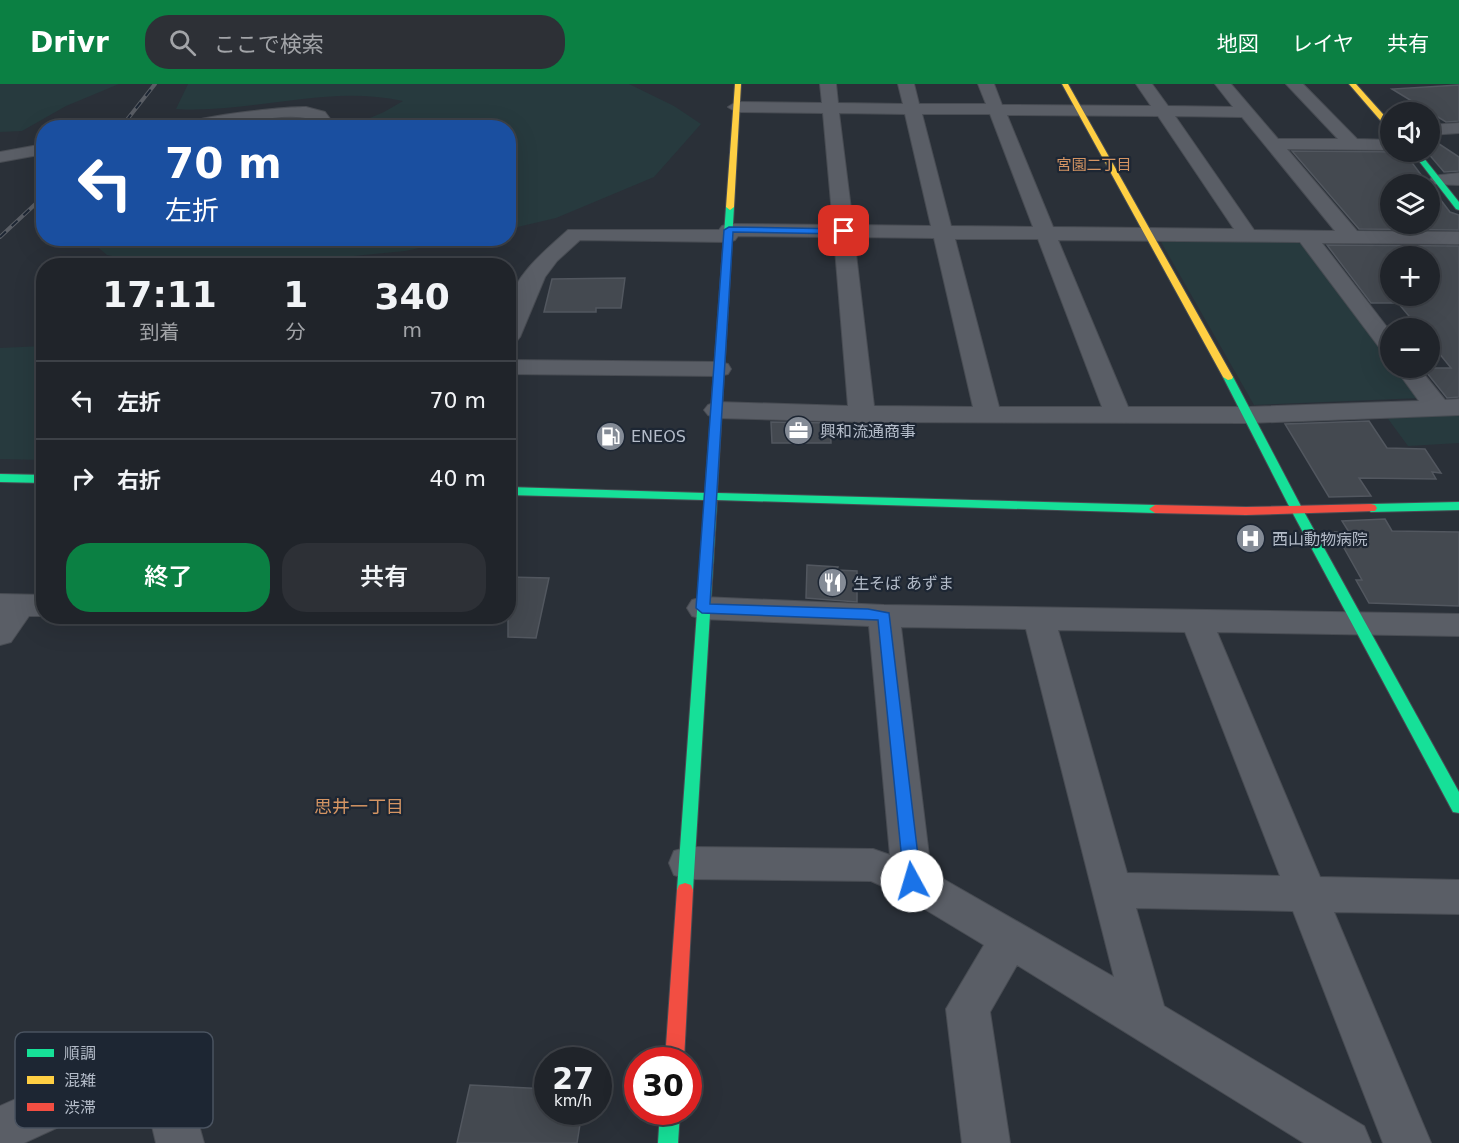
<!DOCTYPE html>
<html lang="ja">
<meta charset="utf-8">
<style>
body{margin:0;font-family:"DejaVu Sans","Noto Sans JP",sans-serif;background:#2d3036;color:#f1f3f6;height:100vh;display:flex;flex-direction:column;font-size:22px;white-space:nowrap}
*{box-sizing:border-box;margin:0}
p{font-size:20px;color:#a2a4a8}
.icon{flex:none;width:33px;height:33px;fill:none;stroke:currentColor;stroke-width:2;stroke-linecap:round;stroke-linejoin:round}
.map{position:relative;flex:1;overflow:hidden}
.side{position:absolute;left:36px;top:174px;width:480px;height:366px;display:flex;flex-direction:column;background:#20242a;border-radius:24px;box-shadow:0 6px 24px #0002,0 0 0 2px #3d4147}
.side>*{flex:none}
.banner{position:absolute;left:36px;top:36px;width:480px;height:126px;border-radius:24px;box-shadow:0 6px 24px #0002,0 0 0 2px #3d4147;background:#1a4fa0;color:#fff;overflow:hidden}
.controls{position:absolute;left:1380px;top:18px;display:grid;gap:12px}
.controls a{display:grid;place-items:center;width:60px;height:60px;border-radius:50%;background:#20242a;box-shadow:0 6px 24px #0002,0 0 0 2px #3d4147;font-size:30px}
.speed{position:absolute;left:534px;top:963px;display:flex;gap:12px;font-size:30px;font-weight:700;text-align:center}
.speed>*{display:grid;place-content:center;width:78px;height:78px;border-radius:50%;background:#20242a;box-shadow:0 6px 24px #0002,0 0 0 2px #3d4147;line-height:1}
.speed small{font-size:15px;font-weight:400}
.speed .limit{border:9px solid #d22;background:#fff;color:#111}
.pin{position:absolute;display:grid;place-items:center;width:51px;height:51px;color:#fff;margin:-26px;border-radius:12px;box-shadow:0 3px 9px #0006}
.me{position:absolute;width:66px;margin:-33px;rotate:354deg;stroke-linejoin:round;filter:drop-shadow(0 0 4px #0008)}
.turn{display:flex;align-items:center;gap:21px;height:126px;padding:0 30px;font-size:27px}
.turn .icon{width:78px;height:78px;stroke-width:2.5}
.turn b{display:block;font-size:42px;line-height:51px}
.eta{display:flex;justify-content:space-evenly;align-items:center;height:102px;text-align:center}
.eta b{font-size:36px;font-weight:600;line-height:42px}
.primary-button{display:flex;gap:12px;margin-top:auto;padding:12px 30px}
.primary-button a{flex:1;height:69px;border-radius:24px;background:#0b8043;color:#fff;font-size:24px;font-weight:600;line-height:69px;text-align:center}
.primary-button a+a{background:#2d3036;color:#f1f3f6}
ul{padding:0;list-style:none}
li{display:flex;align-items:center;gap:18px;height:78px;padding:0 30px;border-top:2px solid #3d4147}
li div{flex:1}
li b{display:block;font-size:22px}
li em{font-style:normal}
header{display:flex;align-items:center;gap:36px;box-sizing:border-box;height:84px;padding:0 30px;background:#0b8043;color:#fff}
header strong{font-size:28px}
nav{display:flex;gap:33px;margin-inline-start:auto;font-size:21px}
.search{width:420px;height:54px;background:#2d3036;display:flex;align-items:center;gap:15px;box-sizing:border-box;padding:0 21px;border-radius:24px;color:#a2a4a8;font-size:22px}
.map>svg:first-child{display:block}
.green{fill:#273a3e}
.building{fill:#444950;stroke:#52575f;stroke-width:1.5;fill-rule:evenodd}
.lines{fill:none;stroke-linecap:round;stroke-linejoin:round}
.street-casing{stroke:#484c53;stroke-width:2}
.fast-casing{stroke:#484c53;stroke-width:2}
.slow-casing{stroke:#484c53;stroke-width:2}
.jam-casing{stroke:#484c53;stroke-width:2}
.street{fill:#5a5e66;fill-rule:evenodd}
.fast{fill:#16e098;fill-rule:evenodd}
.slow{fill:#ffcf43;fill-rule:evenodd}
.jam{fill:#f24e42;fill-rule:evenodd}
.rail-casing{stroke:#595d64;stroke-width:4}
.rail{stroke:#1d2633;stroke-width:2;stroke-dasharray:8;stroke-linecap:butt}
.route{fill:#1a73e8;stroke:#114b97;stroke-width:1.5}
.labels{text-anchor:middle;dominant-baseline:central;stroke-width:4.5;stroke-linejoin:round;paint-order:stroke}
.far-neighbourhood-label{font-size:15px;fill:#d59563;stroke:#1d2633}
.poi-label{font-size:16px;fill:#b4bcc9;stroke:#1d2633;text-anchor:start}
.neighbourhood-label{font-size:18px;fill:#d59563;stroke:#1d2633}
.key{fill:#1d2633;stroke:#4a5360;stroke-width:1.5}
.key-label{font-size:16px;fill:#b4bcc9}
</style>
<header>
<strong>Drivr</strong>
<div class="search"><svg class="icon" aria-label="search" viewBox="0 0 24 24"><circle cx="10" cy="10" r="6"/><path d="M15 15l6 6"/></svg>ここで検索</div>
<nav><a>地図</a><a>レイヤ</a><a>共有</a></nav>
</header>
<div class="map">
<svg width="1459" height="1059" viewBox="0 0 1459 1059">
<rect width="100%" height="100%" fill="#2a3038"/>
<path class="green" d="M 0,0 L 119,0 L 66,22 L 22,47 L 0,48 Z
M 188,0 L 629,0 L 674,22 L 701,40 L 654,93 L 556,134 L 509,145 L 508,44 L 349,43 L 384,28 L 403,17 C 324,0 254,30 176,25 Z
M 88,155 L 464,155 L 405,167 L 251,182 L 158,181 L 107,171 Z
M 1167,155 L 1291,156 L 1301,160 L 1390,275 L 1390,284 L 1397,284 L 1421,314 L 1254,321 L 1161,158 Z
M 43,262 L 43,376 L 0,375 L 0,264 Z
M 1459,329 L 1459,359 L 1408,362 L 1386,332 Z"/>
<path class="building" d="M 1459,1 L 1459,37 L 1446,38 L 1392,5 Z
M 1430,54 L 1459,73 L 1459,87 L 1444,88 L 1427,68 L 1430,68 Z
M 1292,67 L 1404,68 L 1428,100 L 1390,100 L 1390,140 L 1430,140 L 1430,102 L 1450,128 L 1459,131 L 1459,146 L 1359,145 Z
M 1327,161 L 1459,162 L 1459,313 L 1447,314 L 1423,284 L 1451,284 L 1430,258 L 1430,244 L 1419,244 L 1398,219 L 1371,219 ZM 1390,172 L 1430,172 L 1430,212 L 1390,212 Z
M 625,194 L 621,224 L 596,224 L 596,228 L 544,228 L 552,195 Z
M 1369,337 L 1387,364 L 1425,365 L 1441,389 L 1432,388 L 1436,395 L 1359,394 L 1371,412 L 1329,413 L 1285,340 Z
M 771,338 L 830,339 L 831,359 L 772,359 Z
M 1385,435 L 1392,447 L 1459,448 L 1459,522 L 1369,519 L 1356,496 L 1362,496 L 1335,448 L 1349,448 L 1342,437 Z
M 807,481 L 838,483 L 837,486 L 857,487 L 857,518 L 806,514 Z
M 508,493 L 549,494 L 536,554 L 508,553 Z
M 470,1001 L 548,1005 L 548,1028 L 582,1028 L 577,1059 L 457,1059 Z"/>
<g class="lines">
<defs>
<path id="street" d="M 820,0 L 836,0 L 838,19 L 903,20 L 898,0 L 914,0 L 919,20 L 986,20 L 978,0 L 994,0 L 1002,21 L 1151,22 L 1136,0 L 1152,0 L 1168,22 L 1233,23 L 1215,0 L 1231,0 L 1278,55 L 1338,55 L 1286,0 L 1303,0 L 1357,55 L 1390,56 L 1390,66 L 1287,65 L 1357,147 L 1459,148 L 1459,160 L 1322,159 L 1390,247 L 1390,269 L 1382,267 L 1300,158 L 1058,156 L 1128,323 L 1249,323 L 1419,317 L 1395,284 L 1419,284 L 1445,316 L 1459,315 L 1459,331 L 1249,339 L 862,338 L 717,334 L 708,331 L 704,326 L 708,321 L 717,318 L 848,322 L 834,153 L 738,152 L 735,156 L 728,158 L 580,156 L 557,177 L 545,193 L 520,253 L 516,258 L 508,260 C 508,248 506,234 508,222 C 514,191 546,166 568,146 L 719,146 L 722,142 L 729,140 L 833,141 L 823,29 L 736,28 L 728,23 L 736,18 L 822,19 ZM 839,29 L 905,30 L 931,142 L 853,141 ZM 922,30 L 990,30 L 1033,143 L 951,142 ZM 1007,31 L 1158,32 L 1234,145 L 1053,143 ZM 1175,32 L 1242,33 L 1335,147 L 1254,146 ZM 854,153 L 934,154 L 973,323 L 874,322 ZM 955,155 L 1038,155 L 1102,323 L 999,323 Z
M 306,23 L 325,28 L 337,44 L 320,44 C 308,20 237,42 214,44 C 202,44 189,44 177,44 C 187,32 285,23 306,23 Z
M 1459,39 L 1459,49 L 1430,51 L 1430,41 Z
M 44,60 L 44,70 L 0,78 L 0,68 Z
M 1459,89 L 1459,101 L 1432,100 L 1430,96 L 1432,92 Z
M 508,276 L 719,278 L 728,280 L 731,285 L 728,290 L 719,292 L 508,290 Z
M 0,510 L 44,511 L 44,532 L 29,532 L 11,558 L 0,561 Z
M 703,513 L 884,521 L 1459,530 L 1459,552 L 1217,548 L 1320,793 L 1459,796 L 1459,830 L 1334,828 L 1431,1059 L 1383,1059 L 1293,827 L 1136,824 L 1164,922 L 1364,1042 L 1371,1059 L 1304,1059 L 1017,881 L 990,928 L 1010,1059 L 962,1059 L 946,925 L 984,861 L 898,809 L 871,797 L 688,795 L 674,791 L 669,779 L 674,767 L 688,763 L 873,765 L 890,771 L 869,542 L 703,535 L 692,532 L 687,524 L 692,516 ZM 901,543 L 1026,545 L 1114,893 L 931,788 ZM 1058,546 L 1185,548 L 1280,792 L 1127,789 Z
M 158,952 L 174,959 L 180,974 L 204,1059 L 156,1059 L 143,1004 L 24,1059 L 0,1059 L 0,1022 Z"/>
<path id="fast" d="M 1412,68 L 1419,68 L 1459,118 L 1459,126 L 1456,125 Z
M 730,120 L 734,123 L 717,409 L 1155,421 L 1161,425 L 1155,429 L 717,416 L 693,806 L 691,811 L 685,813 L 679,811 L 677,806 L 705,416 L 508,411 L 508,403 L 705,409 L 726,123 Z
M 1228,290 L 1233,293 L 1303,426 L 1459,708 L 1459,729 L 1453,728 L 1291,426 L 1223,293 Z
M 0,390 L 44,391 L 44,399 L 0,398 Z
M 1459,418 L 1459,426 L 1371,428 L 1365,424 L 1371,420 Z
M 660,1028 L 680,1028 L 678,1059 L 658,1059 Z"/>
<path id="slow" d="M 735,0 L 741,0 L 734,123 L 730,126 L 726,123 Z
M 1062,0 L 1068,0 L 1233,293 L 1232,295 L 1228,296 L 1223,293 Z
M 1349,0 L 1356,0 L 1390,38 L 1390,44 L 1387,44 Z"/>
<path id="jam" d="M 1371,420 L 1375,421 L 1377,424 L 1375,427 L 1246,431 L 1155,429 L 1149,425 L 1155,421 L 1246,423 Z
M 685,799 L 691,801 L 693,806 L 684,976 L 665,976 L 677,806 L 679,801 Z"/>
</defs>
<use href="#street" class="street-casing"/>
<use href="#fast" class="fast-casing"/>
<use href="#slow" class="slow-casing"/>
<use href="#jam" class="jam-casing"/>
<use href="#street" class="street"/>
<use href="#fast" class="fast"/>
<use href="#slow" class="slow"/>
<use href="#jam" class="jam"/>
<defs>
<path id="rail" d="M 126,37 L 155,0
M 0,153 L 44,112"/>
</defs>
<use href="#rail" class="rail-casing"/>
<use href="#rail" class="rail"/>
</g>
<path class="route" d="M 729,143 L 844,145 L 848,147 L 844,150 L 733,148 L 710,520 L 868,525 L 889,529 L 921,797 L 918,802 L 912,804 L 906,802 L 904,797 L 878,536 L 702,529 L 696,524 L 724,146 Z"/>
<defs>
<symbol id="office-disc" viewBox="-11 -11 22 22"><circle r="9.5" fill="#848b96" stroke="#1d2633"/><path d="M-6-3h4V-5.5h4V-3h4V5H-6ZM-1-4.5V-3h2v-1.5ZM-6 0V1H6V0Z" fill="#fff"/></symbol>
<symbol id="fuel-disc" viewBox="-11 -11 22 22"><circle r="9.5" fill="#848b96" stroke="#1d2633"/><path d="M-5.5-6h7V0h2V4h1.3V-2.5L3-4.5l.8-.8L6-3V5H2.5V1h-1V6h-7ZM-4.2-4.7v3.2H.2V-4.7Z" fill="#fff"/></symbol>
<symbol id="hospital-disc" viewBox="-11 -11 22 22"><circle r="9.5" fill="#848b96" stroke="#1d2633"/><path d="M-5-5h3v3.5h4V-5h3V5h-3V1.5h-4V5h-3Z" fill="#fff"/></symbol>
<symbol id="restaurant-disc" viewBox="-11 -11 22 22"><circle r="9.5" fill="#848b96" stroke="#1d2633"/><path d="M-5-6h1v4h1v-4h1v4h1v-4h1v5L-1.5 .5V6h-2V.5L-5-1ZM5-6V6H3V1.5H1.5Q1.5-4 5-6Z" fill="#fff"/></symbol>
</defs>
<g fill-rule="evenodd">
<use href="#office-disc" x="782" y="330" width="33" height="33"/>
<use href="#fuel-disc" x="594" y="336" width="33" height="33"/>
<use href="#hospital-disc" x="1234" y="438" width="33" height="33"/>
<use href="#restaurant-disc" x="816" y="482" width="33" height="33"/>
</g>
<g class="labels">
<g class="far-neighbourhood-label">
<text x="1094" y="81">宮園二丁目</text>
</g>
<g class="poi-label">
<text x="820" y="347">興和流通商事</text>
<text x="631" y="352">ENEOS</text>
<text x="1272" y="455">西山動物病院</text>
<text x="853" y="499">生そば あずま</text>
</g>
<g class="neighbourhood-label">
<text x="359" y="722">思井一丁目</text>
</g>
</g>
<rect x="15" y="948" width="198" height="96" rx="9" class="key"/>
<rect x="27" y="965" width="27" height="8" fill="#16e098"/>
<rect x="27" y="992" width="27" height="8" fill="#ffcf43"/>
<rect x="27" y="1019" width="27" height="8" fill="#f24e42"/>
<g class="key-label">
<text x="64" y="975">順調</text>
<text x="64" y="1002">混雑</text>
<text x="64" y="1029">渋滞</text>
</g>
</svg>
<div class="controls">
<a><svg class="icon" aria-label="sound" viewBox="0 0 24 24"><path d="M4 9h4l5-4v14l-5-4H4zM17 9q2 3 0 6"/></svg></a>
<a><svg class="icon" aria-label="layers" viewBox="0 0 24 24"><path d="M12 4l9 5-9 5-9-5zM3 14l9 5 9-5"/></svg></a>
<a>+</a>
<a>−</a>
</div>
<div class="speed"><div>27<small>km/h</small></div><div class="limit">30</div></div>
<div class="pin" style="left:844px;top:147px;background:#d93025"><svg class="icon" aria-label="arrive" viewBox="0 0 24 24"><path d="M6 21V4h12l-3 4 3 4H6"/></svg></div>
<svg class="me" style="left:912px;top:797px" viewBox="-20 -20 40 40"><circle r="19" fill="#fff"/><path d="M0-13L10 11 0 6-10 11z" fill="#1a73e8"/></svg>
<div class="banner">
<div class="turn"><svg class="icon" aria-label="left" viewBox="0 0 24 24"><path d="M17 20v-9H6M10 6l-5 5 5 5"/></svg><div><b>70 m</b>左折</div></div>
</div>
<section class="side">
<div class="eta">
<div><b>17:11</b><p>到着</p></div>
<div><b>1</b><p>分</p></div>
<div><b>340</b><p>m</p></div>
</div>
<ul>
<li><svg class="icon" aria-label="left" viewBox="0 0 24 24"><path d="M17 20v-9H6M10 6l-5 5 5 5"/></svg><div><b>左折</b></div><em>70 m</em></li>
<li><svg class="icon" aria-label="right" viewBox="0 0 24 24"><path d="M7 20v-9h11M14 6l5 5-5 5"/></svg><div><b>右折</b></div><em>40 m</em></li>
</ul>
<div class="primary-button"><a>終了</a><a>共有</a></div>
</section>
</div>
